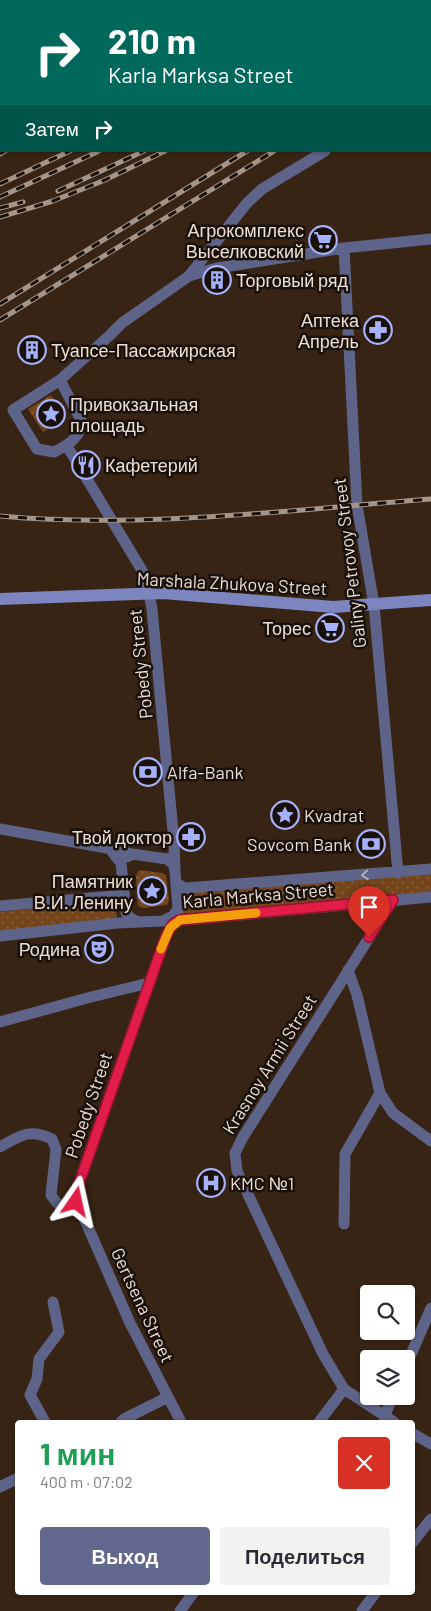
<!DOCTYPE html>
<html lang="ru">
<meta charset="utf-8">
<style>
body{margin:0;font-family:Barlow,sans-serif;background:#f2f2f3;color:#2b2b33;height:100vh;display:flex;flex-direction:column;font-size:19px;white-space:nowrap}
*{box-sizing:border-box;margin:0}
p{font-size:16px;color:#7c7c81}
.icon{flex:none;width:28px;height:28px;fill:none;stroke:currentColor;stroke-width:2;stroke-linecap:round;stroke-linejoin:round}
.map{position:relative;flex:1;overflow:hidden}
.drawer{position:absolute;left:15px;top:1420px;width:400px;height:175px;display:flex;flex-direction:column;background:#fff;border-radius:5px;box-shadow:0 1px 4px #0004}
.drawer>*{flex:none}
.hud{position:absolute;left:0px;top:0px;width:431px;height:152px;box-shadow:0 1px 4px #0004;background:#00695c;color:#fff;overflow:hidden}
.controls{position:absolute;left:360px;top:1285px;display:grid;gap:10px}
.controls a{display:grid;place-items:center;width:55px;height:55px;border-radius:5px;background:#fff;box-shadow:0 1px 4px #0004;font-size:25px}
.pin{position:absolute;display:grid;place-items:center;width:42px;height:42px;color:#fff;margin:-51px -21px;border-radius:50% 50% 50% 0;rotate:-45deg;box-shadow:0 0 5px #0007}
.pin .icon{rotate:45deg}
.me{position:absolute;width:55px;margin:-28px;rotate:11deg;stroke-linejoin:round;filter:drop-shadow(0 0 4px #0008)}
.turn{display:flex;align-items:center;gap:18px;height:105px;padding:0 25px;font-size:22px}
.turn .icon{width:65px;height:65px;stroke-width:2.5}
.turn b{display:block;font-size:35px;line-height:42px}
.then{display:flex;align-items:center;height:48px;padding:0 25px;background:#0003;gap:10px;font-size:19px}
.round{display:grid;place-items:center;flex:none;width:52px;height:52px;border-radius:5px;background:#f2f2f3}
.headline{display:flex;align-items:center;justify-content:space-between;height:85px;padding:0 25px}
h1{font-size:30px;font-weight:700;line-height:38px;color:#1e9e55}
.action{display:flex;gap:10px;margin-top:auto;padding:10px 25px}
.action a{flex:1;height:58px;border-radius:5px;background:#62678d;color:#fff;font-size:20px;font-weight:700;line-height:58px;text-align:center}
.action a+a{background:#f2f2f3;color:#2b2b33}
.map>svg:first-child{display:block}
.green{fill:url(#green-dots);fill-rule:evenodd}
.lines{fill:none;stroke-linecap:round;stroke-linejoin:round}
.street{stroke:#5e6489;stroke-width:11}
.secondary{stroke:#7c85bf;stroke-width:12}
.rail-casing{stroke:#a59588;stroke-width:5}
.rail{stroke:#191009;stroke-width:3;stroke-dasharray:9;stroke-linecap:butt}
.oneway{stroke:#b4aeb7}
.route-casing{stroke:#92132f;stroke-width:12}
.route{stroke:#e11d48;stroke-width:9}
.slow{stroke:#f59e0b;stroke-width:9}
.labels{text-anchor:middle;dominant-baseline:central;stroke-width:5;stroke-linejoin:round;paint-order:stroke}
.poi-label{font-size:18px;fill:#eddfd5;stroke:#191009;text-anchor:end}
.street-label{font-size:18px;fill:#eddfd5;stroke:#191009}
</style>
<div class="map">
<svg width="431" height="1611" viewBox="0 0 431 1611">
<defs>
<pattern id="green-dots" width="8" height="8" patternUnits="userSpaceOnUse" patternTransform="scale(1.25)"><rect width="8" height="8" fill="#74451b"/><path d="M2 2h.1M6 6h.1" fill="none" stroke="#885f3b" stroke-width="1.8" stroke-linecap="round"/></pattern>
</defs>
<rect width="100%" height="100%" fill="#382414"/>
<path class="green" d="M 51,395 L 66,418 L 43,432 L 28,409 Z
M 139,870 L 162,873 L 166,875 L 169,900 L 167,905 L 143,908 L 138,906 L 136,876 ZM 159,882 L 160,897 L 145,898 L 144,883 Z
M 431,872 L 431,894 L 182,917 L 181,891 Z
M 113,900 L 116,906 L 117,916 L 112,922 L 0,935 L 0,912 Z"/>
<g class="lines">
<path class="street" d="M 430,104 L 431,104
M 344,248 L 357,505 L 374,605 L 398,873
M 189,276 L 247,203 L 262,189 L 325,151
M 60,380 L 83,424 C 76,440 70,444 54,452 L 37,449 L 13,410 L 60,380 L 109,336 L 122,323 L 189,276 L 217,268 L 249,263 L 344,248 L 431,239
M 67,446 L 146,577 L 152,609 L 174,842 L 175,871
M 0,829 L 107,848 L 132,854
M 110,849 L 121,863 L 126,913 L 130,918 L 136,921
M 127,857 L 132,854 L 167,859 L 172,857
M 176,882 L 181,886 L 186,888 L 431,869
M 393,900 L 243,1137 L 235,1153 L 237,1171 L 323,1354 L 344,1389 L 394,1422
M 0,906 L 124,895
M 165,920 L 173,916 L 178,909 L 175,871 L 173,864 L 167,859
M 180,920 L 173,924 L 166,936 L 77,1189 L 77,1202 L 130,1323 L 181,1422
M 0,936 L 118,923 L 185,920 L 431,897
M 0,1022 L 91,997 L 149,983
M 380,1093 L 393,1113 L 431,1141
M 0,1147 C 20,1136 29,1128 52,1139 L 56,1149 L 51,1195 L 57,1203 L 62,1206 L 77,1202
M 344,1224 L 345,1154 L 380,1093 L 357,995 L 348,970
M 406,1366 L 431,1308
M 384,1417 L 393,1396
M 45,1422 L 30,1395 L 37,1379 L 39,1359 L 59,1332 L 53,1302
M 121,1422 L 124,1419 L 168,1397
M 319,1422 L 344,1389
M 412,1433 L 431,1444
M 0,1487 L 18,1478
M 412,1543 L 431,1519
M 180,1611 L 194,1592
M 362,1611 L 376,1592"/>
<path class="secondary" d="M 0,599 L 163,593 L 333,607 L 431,600"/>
<defs>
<path id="rail" d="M 193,1 L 196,0
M 381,1 L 384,0
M 416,1 L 418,0
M 430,18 L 431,17
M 430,65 L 431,64
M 0,93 L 1,93
M 0,107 L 1,106
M 0,142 L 1,141
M 0,154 L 5,151
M 0,184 L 70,151
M 58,191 L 144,151
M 0,197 L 99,151
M 0,208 L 23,202
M 0,217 L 53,201 L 105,180 L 165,151
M 0,304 L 247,151
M 0,320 L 274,151
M 0,516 C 144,529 288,510 431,499"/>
</defs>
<use href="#rail" class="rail-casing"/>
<use href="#rail" class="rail"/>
</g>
<defs><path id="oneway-chevron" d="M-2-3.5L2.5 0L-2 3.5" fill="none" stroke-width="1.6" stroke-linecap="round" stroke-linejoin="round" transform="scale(1.25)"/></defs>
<use class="oneway" href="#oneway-chevron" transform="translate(365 875) rotate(176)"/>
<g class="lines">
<defs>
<path id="route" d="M 76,1202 L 77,1189 L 166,936 L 173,924 L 180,920 L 393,900 L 369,937"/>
</defs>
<use href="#route" class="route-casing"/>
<use href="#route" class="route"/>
<path class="slow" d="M 161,949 L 170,928 L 180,920 L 256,913"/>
</g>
<defs>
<symbol id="supermarket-ring" viewBox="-11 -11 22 22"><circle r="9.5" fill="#191009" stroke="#a6b1fc" stroke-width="1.5"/><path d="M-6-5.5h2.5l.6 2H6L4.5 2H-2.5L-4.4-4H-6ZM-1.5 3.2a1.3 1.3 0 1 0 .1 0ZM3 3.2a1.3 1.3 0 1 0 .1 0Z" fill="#a6b1fc"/></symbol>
<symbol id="building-ring" viewBox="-11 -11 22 22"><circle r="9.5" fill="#191009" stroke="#a6b1fc" stroke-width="1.5"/><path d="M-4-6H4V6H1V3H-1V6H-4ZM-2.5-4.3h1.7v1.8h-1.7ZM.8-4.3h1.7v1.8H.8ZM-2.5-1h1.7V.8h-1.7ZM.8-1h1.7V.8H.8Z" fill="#a6b1fc"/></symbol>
<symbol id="pharmacy-ring" viewBox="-11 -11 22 22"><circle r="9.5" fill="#191009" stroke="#a6b1fc" stroke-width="1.5"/><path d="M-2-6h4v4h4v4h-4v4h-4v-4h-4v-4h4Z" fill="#a6b1fc"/></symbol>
<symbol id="sight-ring" viewBox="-11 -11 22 22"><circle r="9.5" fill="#191009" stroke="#a6b1fc" stroke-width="1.5"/><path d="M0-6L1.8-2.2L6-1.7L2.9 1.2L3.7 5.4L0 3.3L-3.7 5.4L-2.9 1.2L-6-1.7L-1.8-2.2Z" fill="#a6b1fc"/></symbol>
<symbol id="restaurant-ring" viewBox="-11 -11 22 22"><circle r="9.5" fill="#191009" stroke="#a6b1fc" stroke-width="1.5"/><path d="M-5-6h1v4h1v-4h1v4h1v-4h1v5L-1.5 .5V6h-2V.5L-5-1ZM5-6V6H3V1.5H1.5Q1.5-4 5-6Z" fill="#a6b1fc"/></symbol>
<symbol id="bank-ring" viewBox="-11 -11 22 22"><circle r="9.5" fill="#191009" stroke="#a6b1fc" stroke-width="1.5"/><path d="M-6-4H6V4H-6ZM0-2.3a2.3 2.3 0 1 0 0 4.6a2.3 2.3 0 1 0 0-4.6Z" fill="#a6b1fc"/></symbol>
<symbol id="theatre-ring" viewBox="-11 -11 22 22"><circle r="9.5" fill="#191009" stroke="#a6b1fc" stroke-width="1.5"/><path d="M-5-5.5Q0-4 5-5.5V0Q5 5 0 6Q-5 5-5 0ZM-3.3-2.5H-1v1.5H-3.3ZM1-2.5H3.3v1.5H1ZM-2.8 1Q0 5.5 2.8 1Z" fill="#a6b1fc"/></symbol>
<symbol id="hospital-ring" viewBox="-11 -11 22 22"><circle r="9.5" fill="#191009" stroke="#a6b1fc" stroke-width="1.5"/><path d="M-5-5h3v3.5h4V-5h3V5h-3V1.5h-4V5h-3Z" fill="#a6b1fc"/></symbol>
</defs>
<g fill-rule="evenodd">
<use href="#supermarket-ring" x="307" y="224" width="32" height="32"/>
<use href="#building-ring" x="201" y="264" width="32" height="32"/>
<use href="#pharmacy-ring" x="362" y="314" width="32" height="32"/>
<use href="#building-ring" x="16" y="334" width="32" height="32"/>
<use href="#sight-ring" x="35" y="398" width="32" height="32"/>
<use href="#restaurant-ring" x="70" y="449" width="32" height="32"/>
<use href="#supermarket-ring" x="314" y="612" width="32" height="32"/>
<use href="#bank-ring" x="132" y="756" width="32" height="32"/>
<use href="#sight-ring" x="269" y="799" width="32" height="32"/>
<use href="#pharmacy-ring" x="175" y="821" width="32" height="32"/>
<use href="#bank-ring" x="355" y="828" width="32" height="32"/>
<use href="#sight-ring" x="136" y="875" width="32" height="32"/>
<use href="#theatre-ring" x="83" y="933" width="32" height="32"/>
<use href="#hospital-ring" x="195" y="1167" width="32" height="32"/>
</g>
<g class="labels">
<g class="poi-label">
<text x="304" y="230">Агрокомплекс<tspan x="304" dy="21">Выселковский</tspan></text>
<text x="236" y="280" text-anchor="start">Торговый ряд</text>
<text x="359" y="320">Аптека<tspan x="359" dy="21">Апрель</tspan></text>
<text x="51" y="350" text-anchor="start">Туапсе-Пассажирская</text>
<text x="70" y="404" text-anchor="start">Привокзальная<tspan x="70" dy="21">площадь</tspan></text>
<text x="105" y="465" text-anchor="start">Кафетерий</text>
<text x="311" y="628">Торес</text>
<text x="167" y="772" text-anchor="start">Alfa-Bank</text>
<text x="304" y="815" text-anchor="start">Kvadrat</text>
<text x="172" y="837">Твой доктор</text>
<text x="352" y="844">Sovcom Bank</text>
<text x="133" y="881">Памятник<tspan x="133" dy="21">В.И. Ленину</tspan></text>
<text x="80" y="949">Родина</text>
<text x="230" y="1183" text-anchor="start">KMC №1</text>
</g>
<g class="street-label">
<text transform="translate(349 563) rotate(-97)">Galiny Petrovoy Street</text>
<text transform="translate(232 583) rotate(3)">Marshala Zhukova Street</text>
<text transform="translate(140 664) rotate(-96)">Pobedy Street</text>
<text transform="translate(258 895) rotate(-5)">Karla Marksa Street</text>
<text transform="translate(269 1064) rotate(-58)">Krasnoy Armii Street</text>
<text transform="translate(88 1105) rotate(-71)">Pobedy Street</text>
<text transform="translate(143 1305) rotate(65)">Gertsena Street</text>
</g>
</g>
</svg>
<div class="controls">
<a><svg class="icon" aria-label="search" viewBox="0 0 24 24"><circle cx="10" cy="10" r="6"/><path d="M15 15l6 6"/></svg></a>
<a><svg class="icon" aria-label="layers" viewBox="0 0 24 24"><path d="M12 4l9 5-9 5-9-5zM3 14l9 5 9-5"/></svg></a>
</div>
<div class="pin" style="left:369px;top:937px;background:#d93025"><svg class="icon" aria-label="arrive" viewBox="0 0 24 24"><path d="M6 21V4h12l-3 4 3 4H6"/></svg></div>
<svg class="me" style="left:76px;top:1202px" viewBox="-20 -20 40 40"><path d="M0-17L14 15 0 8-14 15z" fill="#e11d48" stroke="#fff" stroke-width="4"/></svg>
<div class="hud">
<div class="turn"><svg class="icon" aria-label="right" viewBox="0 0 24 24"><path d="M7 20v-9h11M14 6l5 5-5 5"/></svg><div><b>210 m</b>Karla Marksa Street</div></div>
<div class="then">Затем<svg class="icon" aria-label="right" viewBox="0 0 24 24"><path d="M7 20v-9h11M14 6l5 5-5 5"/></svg></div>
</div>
<section class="drawer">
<div class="headline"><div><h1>1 мин</h1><p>400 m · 07:02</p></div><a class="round" style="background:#d93025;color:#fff"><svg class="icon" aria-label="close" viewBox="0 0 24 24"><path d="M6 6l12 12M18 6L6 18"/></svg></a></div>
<div class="action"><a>Выход</a><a>Поделиться</a></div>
</section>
</div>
